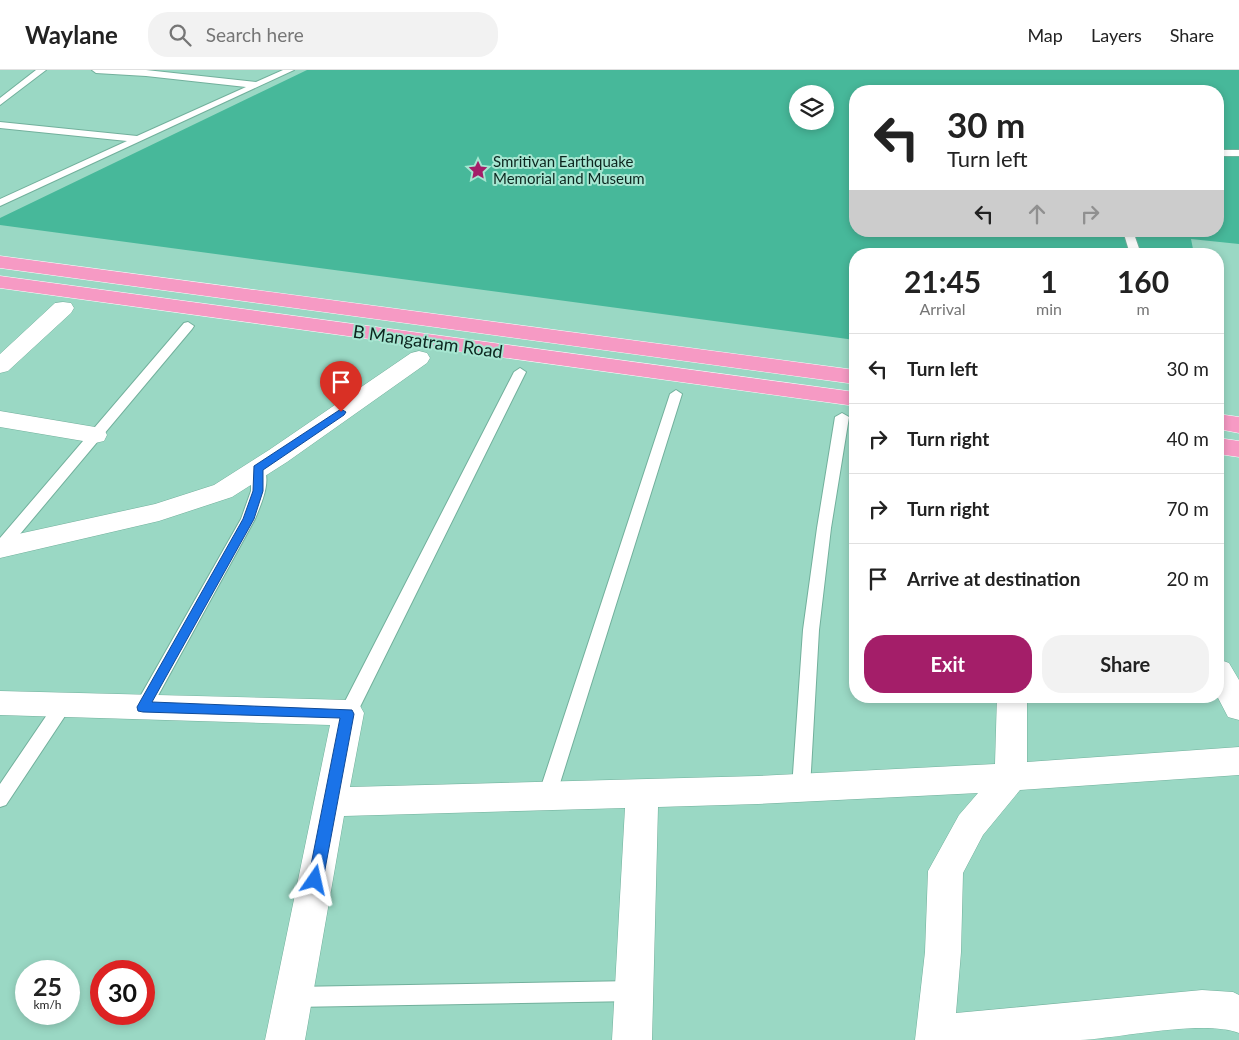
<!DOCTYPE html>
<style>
body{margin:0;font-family:Lato,sans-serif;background:#f2f2f2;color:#222;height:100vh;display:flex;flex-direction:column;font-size:19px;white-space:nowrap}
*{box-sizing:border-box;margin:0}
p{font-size:16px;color:#767676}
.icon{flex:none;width:28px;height:28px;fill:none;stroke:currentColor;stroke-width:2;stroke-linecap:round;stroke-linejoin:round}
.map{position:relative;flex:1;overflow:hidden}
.panel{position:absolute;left:849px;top:178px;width:375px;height:455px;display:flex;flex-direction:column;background:#fff;border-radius:20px;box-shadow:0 2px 8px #0003}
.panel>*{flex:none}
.banner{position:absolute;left:849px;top:15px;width:375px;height:152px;border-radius:20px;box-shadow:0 2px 8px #0003;background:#fff;color:#222;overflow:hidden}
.fabs{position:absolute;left:789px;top:15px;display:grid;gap:10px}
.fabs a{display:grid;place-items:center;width:45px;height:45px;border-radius:50%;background:#fff;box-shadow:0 2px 8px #0003;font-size:25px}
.speed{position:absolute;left:15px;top:890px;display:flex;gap:10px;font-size:25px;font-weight:700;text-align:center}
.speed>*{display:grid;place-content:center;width:65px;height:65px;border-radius:50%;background:#fff;box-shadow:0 2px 8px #0003;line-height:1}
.speed small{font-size:12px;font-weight:400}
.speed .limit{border:8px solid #d22;background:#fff;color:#111}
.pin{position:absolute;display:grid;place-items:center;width:42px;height:42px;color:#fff;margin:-51px -21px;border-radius:50% 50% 50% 0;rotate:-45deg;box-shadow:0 0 5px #0007}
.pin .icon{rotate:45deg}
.me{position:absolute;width:55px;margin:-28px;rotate:11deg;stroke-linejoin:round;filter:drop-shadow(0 0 4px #0008)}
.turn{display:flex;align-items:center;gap:18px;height:105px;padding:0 15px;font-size:22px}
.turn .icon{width:65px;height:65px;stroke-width:2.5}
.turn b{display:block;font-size:35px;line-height:42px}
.lanes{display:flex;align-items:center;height:48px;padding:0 15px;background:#0003;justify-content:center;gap:25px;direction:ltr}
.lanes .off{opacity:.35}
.eta{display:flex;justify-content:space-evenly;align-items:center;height:85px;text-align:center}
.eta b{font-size:30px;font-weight:700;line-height:35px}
.cta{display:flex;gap:10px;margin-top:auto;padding:10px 15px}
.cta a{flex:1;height:58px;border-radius:20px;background:#a41e69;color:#fff;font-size:20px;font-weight:700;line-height:58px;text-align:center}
.cta a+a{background:#f2f2f2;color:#222}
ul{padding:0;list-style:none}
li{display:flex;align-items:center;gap:15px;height:70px;padding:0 15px;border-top:1px solid #e0e0e0}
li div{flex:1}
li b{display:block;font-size:19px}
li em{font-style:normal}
header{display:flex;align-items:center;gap:30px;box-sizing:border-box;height:70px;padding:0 25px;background:#fff;border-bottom:1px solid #e0e0e0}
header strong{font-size:24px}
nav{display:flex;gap:28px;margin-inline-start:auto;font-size:18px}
.search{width:350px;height:45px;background:#f2f2f2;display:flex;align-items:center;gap:12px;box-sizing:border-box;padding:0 18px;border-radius:20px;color:#767676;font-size:19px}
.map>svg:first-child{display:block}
.green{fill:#47b89a;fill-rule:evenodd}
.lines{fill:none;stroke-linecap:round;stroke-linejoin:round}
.service-casing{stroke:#72b09c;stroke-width:2}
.minor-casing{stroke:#72b09c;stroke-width:1}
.trunk-casing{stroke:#fff;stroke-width:1}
.service{fill:#fff;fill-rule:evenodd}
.minor{fill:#fff;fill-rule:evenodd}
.trunk{fill:#f69ac4;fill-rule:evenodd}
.route{fill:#1a73e8;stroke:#114b97}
.labels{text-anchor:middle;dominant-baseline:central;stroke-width:4;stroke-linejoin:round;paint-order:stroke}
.far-poi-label{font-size:15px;fill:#0c261f;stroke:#a6e6d1;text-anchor:start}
.street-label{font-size:18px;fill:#0c261f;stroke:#a6e6d1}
</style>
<header>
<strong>Waylane</strong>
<div class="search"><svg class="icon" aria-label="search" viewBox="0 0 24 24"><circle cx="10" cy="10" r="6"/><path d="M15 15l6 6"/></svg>Search here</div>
<nav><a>Map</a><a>Layers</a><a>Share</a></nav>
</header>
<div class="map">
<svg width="1239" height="970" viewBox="0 0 1239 970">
<rect width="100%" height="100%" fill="#9ad8c4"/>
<path class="green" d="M 307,0 L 1239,0 L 1239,174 L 1191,169 L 1194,184 L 855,184 L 855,270 L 0,155 L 0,148 ZM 855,21 L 1218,21 L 1218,161 L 855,161 ZM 798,24 L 825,24 L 825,51 L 798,51 Z"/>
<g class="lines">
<defs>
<path id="service" d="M 36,0 L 46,0 L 0,35 L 0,28 Z
M 92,0 L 146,0 L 256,12 L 283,0 L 294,0 L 0,136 L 0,129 L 127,71 L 0,58 L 0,52 L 137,66 L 246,17 L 146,6 L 96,3 Z
M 1218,80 L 1239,80 L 1239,86 L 1218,86 Z
M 1123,161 L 1133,161 L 1141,184 L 1130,184 Z
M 188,252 L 194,256 L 192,259 L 5,482 L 0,483 L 0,468 L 184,253 Z
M 520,298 L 526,302 L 357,643 L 354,648 L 348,650 L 342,648 L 339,643 L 514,302 Z
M 676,320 L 682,324 L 556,726 L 553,731 L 547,734 L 541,731 L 538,726 L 670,324 Z
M 842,343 L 849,347 L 831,458 L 819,560 L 810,718 L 807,723 L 801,726 L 795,723 L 792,718 L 803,560 L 817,458 L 835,347 Z
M 258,394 L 263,396 C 272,411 261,434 255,449 L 149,642 L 143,644 L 137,642 L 135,637 L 137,632 L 241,449 L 251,421 L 251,399 L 253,396 Z
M 63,628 L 69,630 L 71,635 L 69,640 L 6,735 L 0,737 L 0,714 L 57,630 Z
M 634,911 L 641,914 L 644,921 L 641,928 L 634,931 L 293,937 L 286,934 L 283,927 L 286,920 L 293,917 Z"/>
<path id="minor" d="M 63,232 L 71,233 L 74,238 L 71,243 L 8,301 L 0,303 L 0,284 L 55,233 Z
M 419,281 L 427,283 L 430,288 L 427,293 L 287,392 L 232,427 L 159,451 L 0,488 L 0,468 L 155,434 L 214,415 L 269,380 L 411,283 Z
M 0,341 L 95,357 L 104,359 L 107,365 L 104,371 L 95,373 L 0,357 Z
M 1218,589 L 1229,593 L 1239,610 L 1239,650 L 1228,647 L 1217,626 Z
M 0,621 L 348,630 L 359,634 L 364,643 L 350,717 L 758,706 L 995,694 L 997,626 L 1027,626 L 1027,692 L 1239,677 L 1239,705 L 1020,720 L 983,765 L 963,803 L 961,882 L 956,943 L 1202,920 L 1233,922 L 1239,925 L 1239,963 C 1204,949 1120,968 1080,970 C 1025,970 970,970 915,970 L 925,882 L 928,801 L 959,745 L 978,723 L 758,734 L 658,737 L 652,970 L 612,970 L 625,738 L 344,746 L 305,970 L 265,970 L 330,655 L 0,645 Z"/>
<path id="trunk" d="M 0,186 L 855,300 L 855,314 L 0,198 Z
M 0,206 L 855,322 L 855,336 L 0,218 Z
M 1218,344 L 1239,347 L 1239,363 L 1218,359 Z
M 1218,368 L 1239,371 L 1239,387 L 1218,384 Z"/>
</defs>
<use href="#service" class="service-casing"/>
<use href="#minor" class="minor-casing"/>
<use href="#trunk" class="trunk-casing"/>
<use href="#service" class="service"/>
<use href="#minor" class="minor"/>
<use href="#trunk" class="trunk"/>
</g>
<path class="route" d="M 341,339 L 346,342 L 344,345 L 263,400 L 263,421 L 254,449 L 152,632 L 352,640 L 354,644 L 323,810 L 320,815 L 315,817 L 310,815 L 308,810 L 340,648 L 143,642 L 138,641 L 137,637 L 243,449 L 253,421 L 254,396 Z"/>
<defs>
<symbol id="sight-bare" viewBox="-9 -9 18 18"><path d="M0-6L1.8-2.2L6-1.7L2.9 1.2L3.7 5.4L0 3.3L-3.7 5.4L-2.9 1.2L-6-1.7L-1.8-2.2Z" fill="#a41e69" stroke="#a6e6d1" stroke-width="2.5" paint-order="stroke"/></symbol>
</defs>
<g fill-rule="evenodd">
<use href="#sight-bare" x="464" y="86" width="28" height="28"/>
</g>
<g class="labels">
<g class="far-poi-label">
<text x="493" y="91">Smritivan Earthquake<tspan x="493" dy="17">Memorial and Museum</tspan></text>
</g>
<g class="street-label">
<text transform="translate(428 271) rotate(8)">B Mangatram Road</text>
</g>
</g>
</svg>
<div class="fabs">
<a><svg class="icon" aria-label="layers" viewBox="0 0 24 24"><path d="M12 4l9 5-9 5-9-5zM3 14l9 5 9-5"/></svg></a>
</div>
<div class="speed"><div>25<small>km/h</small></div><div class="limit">30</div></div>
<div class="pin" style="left:341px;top:342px;background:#d93025"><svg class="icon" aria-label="arrive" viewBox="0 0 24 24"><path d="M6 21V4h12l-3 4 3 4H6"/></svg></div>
<svg class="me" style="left:315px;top:810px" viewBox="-20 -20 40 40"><path d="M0-17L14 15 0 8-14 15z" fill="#1a73e8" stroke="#fff" stroke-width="4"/></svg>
<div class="banner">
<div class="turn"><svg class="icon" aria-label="left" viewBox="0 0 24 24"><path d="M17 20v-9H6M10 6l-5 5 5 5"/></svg><div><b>30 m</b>Turn left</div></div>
<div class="lanes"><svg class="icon" aria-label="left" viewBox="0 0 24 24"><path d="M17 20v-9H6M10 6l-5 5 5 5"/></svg><svg class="icon off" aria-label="ahead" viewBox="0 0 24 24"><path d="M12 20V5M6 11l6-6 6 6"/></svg><svg class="icon off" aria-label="right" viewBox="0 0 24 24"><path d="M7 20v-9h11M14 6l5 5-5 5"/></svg></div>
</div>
<section class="panel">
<div class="eta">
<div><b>21:45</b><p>Arrival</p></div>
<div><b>1</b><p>min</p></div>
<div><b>160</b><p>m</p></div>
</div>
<ul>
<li><svg class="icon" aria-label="left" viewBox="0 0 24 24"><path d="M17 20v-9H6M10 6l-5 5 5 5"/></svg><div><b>Turn left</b></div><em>30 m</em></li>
<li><svg class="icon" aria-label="right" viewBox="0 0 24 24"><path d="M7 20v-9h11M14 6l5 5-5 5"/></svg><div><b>Turn right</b></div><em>40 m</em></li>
<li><svg class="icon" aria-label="right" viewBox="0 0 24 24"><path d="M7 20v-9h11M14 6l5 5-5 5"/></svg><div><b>Turn right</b></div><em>70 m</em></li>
<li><svg class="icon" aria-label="arrive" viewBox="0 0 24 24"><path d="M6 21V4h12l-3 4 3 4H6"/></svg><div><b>Arrive at destination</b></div><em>20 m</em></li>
</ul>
<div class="cta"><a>Exit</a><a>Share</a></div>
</section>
</div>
